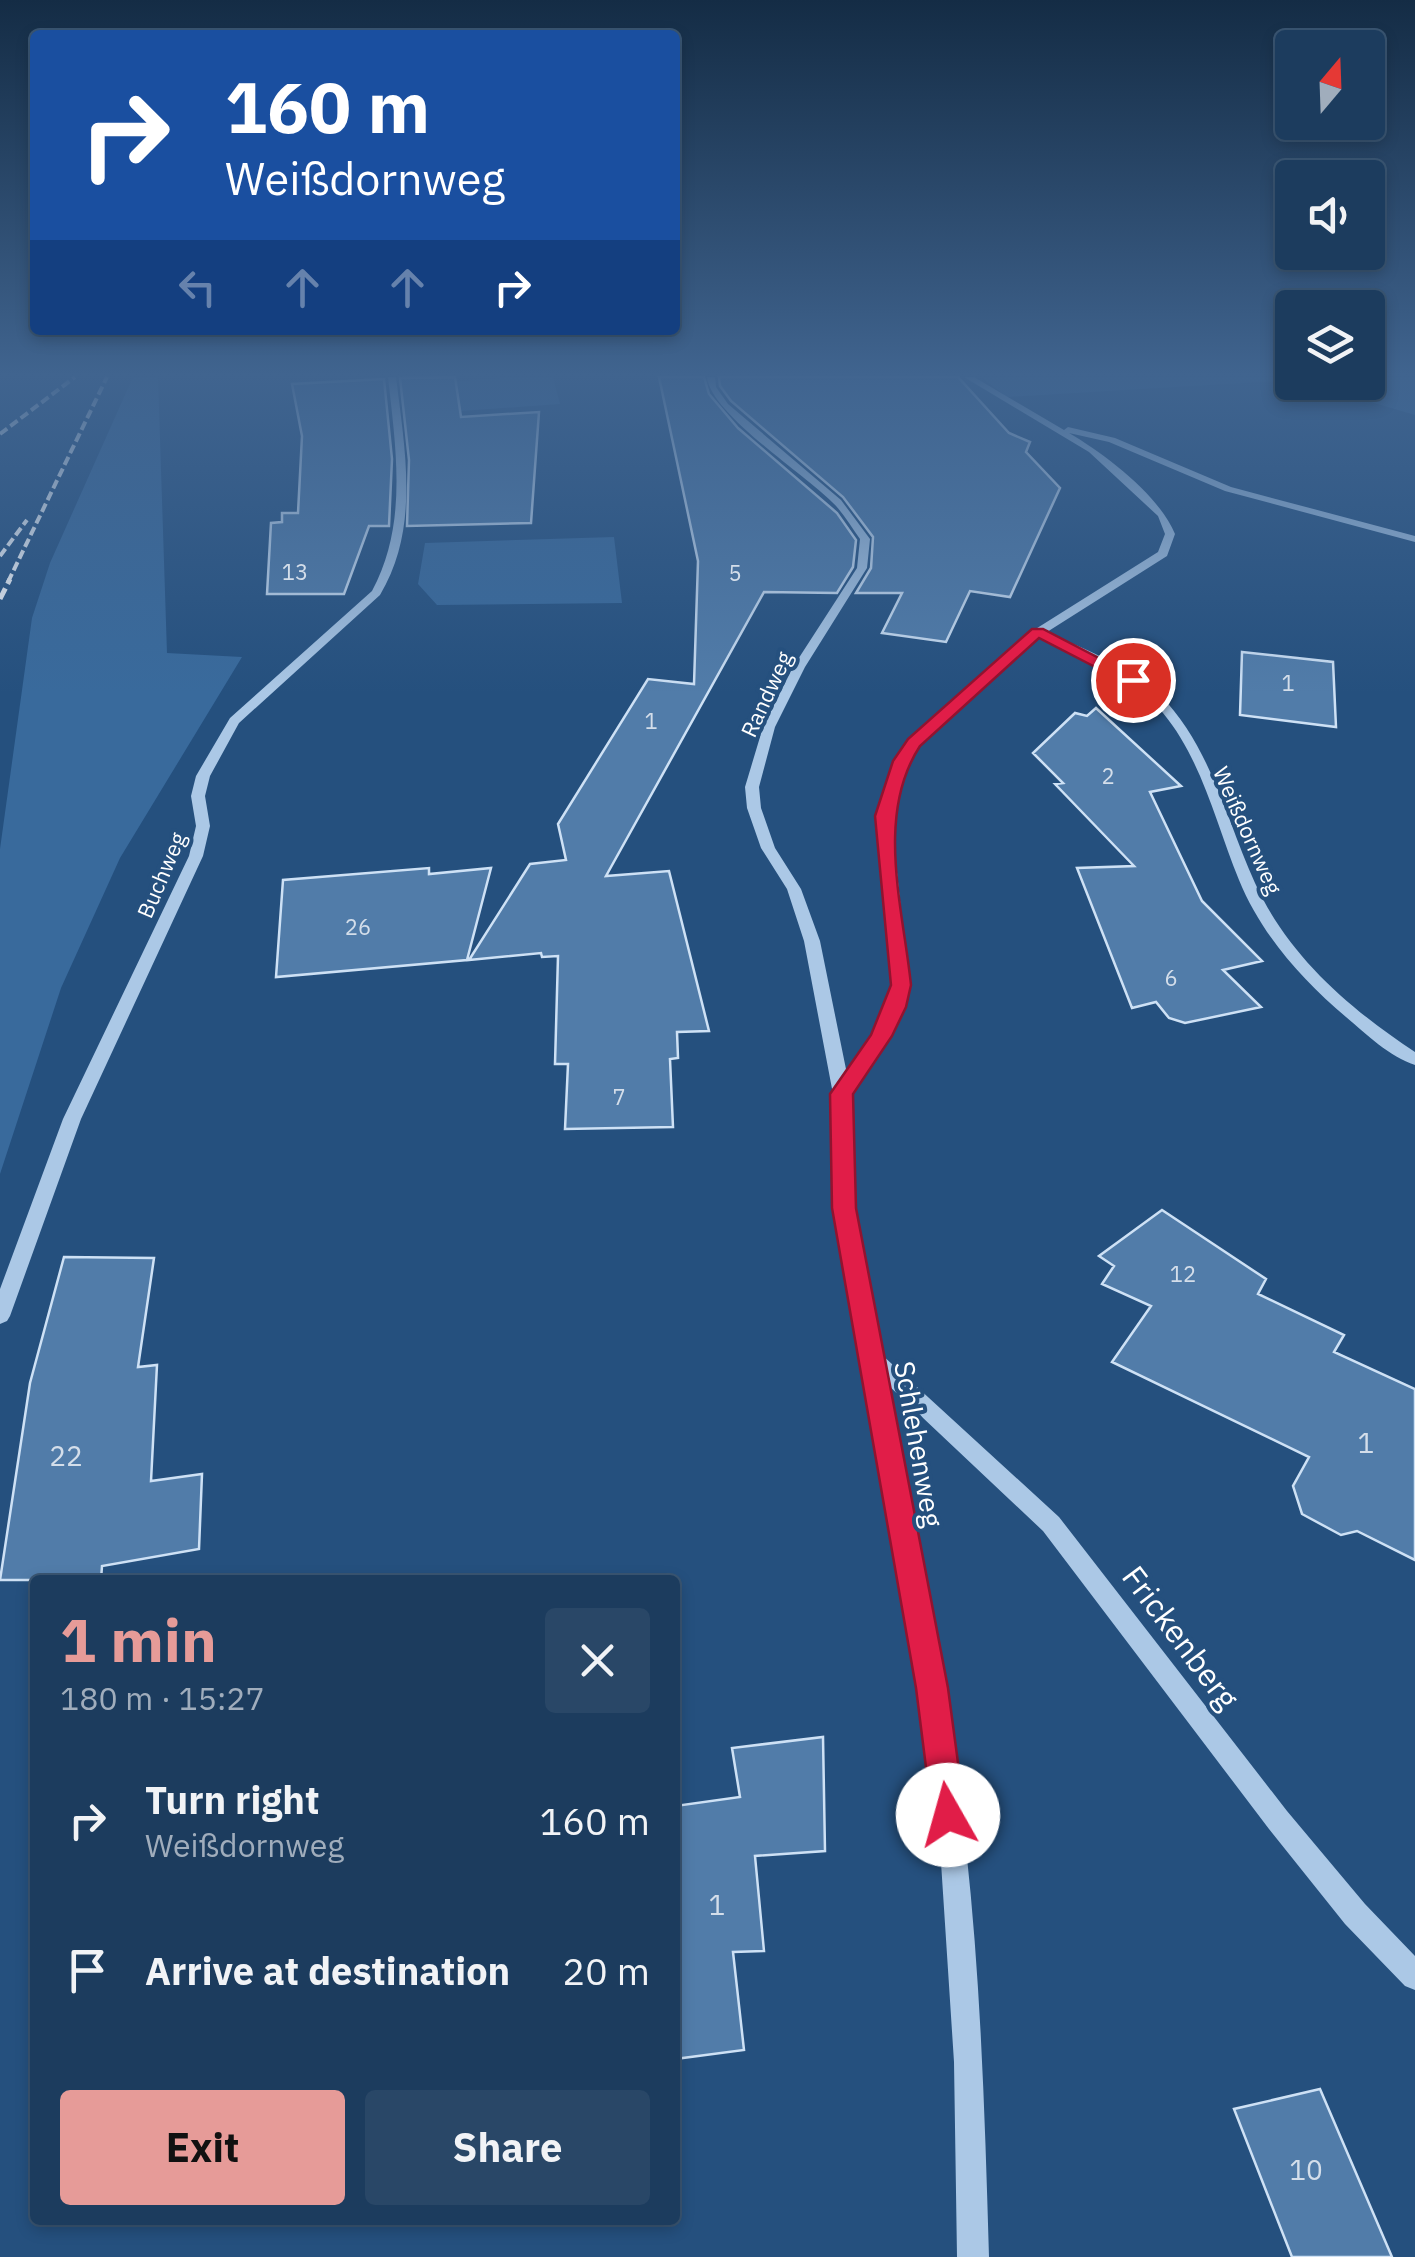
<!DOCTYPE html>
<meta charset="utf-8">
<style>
body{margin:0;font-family:"IBM Plex Sans",sans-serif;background:#294767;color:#f1f3f6;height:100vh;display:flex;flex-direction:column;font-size:38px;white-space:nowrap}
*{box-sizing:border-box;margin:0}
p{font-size:32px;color:#a0adbc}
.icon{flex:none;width:55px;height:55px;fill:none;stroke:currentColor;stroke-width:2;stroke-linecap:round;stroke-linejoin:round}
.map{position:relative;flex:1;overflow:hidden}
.side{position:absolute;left:30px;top:1575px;width:650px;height:650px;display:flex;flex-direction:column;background:#1c3c5e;border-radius:10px;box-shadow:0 5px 15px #0003,0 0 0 2px #3a5673}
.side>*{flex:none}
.hud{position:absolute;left:30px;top:30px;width:650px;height:305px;border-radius:10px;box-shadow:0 5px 15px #0003,0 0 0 2px #3a5673;background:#1a4fa0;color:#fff;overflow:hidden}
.needle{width:65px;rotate:19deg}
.tools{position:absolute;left:1275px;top:30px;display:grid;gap:20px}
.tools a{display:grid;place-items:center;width:110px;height:110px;border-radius:10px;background:#1c3c5e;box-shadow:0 5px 15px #0003,0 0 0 2px #3a5673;font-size:50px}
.pin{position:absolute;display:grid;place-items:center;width:85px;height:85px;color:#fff;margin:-42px;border:5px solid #fff;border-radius:50%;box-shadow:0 2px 10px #0007}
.me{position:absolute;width:110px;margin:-55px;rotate:353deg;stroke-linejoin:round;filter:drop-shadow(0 0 8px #0008)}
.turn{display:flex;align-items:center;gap:35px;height:210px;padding:0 30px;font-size:45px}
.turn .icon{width:130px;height:130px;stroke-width:2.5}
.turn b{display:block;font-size:70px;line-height:85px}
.lanes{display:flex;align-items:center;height:95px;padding:0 30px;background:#0003;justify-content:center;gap:50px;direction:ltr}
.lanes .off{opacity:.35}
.round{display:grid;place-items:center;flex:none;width:105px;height:105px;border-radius:10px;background:#294767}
.headline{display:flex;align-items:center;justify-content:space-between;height:170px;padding:0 30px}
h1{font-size:60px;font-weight:700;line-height:75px;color:#e69b98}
.action{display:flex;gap:20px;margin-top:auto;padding:20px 30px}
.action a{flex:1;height:115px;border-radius:10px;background:#e69b98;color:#111;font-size:40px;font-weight:700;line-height:115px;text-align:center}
.action a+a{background:#294767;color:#f1f3f6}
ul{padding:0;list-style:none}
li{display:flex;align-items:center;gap:30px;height:150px;padding:0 30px}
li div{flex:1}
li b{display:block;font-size:38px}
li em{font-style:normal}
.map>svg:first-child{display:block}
.green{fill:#396a9c}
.building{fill:#517ca9;stroke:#cee1f5;stroke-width:2.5}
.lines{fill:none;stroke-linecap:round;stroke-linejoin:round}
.minor{fill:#abc8e6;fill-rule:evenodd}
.rail-far1{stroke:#fff;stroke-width:4;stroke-dasharray:9 4;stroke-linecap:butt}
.rail{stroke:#fff;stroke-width:5;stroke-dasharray:12 5;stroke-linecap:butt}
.route{fill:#e11d48;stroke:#92132f;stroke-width:2.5}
.labels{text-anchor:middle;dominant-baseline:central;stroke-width:8;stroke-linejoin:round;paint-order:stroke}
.number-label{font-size:22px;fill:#d4deea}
.far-street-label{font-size:22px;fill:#fff;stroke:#25507e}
.near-number-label{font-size:28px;fill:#d4deea}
.street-label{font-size:28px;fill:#fff;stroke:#25507e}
.near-street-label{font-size:32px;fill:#fff;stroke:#25507e}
</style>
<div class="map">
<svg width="1415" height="2257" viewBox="0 0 1415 2257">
<rect width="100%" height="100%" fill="#25507e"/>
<path class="green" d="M 133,377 L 158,377 L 167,653 L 242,657 L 120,858 L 61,988 L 0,1174 L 0,849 L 32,618 L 50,563 Z
M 522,377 L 553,377 L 560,404 L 418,414 L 412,384 Z
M 981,377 L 1292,377 L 1292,380 L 1007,397 Z
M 1368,377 L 1415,377 L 1415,415 L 1306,383 L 1368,382 Z
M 614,537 L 622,603 L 437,605 L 418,584 L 425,543 Z"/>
<path class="building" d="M 455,377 L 461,417 L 539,412 L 531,523 L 407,526 L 409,460 L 400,378 Z
M 659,377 L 704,377 L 709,394 L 738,428 L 837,513 L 856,540 L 853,567 L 837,593 L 764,592 L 606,876 L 669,871 L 709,1031 L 677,1032 L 678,1058 L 670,1059 L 673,1127 L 565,1129 L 568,1064 L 555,1064 L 558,956 L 542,957 L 541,953 L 469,960 L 530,864 L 566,860 L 558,824 L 648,679 L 694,684 L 698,561 Z
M 719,377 L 958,377 L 1009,433 L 1030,442 L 1026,452 L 1060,488 L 1010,597 L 970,591 L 946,642 L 882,633 L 902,593 L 856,593 L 871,568 L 873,537 L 843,497 L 731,401 L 720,386 Z
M 384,379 L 392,459 L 389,526 L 369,526 L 344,594 L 267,594 L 271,523 L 282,522 L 282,513 L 298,513 L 302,436 L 292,384 Z
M 1242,652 L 1333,662 L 1336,727 L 1240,715 Z
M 1096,708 L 1181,786 L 1150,792 L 1202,901 L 1262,961 L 1223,970 L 1261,1007 L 1185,1023 L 1169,1018 L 1156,1002 L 1132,1008 L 1077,868 L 1134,866 L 1055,784 L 1063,783 L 1033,753 L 1075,713 L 1087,716 Z
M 429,868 L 429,874 L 491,868 L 467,960 L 276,977 L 283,880 Z
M 1162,1210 L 1266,1279 L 1258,1294 L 1344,1335 L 1334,1352 L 1415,1389 L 1415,1560 L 1357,1531 L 1341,1535 L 1302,1514 L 1293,1486 L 1309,1457 L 1112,1362 L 1151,1306 L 1102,1284 L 1114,1266 L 1099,1256 Z
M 64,1257 L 154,1258 L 138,1367 L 157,1365 L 151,1481 L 202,1474 L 199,1549 L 102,1566 L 101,1580 L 0,1580 L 30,1383 Z
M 823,1737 L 825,1851 L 755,1856 L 764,1951 L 733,1952 L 744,2050 L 675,2059 L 675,1806 L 740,1797 L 732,1748 Z
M 1320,2089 L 1392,2257 L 1292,2257 L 1234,2109 Z"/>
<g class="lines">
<path class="minor" d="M 388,377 L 396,377 C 405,451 420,528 380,595 L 239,723 L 210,776 L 205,796 L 210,826 L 203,856 L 81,1119 L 10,1316 L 7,1321 L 0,1324 L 0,1289 L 63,1119 L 189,856 L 196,826 L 191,796 L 196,776 L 230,718 L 372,591 C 408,524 396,450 388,377 Z
M 707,377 L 715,377 L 716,387 L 728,404 L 841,500 L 870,539 L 867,568 L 805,667 L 775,727 L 759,787 L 761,808 L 775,848 L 801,889 L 820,941 L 847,1074 L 876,1029 L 893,985 L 877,816 L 896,761 L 922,726 L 1034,630 L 1158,552 L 1165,534 L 1158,516 L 1089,452 L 964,377 L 974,377 L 1064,430 L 1068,427 L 1115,438 L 1231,487 L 1415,536 L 1415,542 L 1225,491 L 1109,442 L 1069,433 C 1105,454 1159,495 1175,534 L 1167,556 L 1047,632 C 1085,650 1129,665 1160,695 C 1211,747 1226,819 1255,883 C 1288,956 1350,1009 1415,1052 L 1415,1065 C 1390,1057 1366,1034 1346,1017 C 1302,980 1261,934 1239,880 C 1216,824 1202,760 1163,713 C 1131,675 1084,658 1040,637 L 1000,668 L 930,732 L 908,761 L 891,816 L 909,985 L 892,1029 L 851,1094 L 853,1208 L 881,1354 L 1059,1517 L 1287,1811 L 1365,1904 L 1415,1956 L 1415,1990 L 1405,1986 L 1345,1924 L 1269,1829 L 1043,1531 L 887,1384 C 916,1538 950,1692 966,1848 C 981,1984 985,2120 989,2257 L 957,2257 L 954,2062 L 940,1847 L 920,1688 L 835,1208 L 833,1094 L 804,941 L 787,889 L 761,848 L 747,808 L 745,787 L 763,727 L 793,667 L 857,568 L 860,539 C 851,527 843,512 832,502 C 804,474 710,413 707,377 Z"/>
<path class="rail-far1" d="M 0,434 L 75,377
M 0,556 L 27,520
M 8,582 L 107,377"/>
<path class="rail" d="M 0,599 L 10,579"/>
</g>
<linearGradient id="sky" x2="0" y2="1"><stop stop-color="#142c45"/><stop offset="0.54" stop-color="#40648f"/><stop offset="1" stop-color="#40648f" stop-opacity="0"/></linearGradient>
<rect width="1415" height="693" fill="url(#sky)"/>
<path class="route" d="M 1032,629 L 1043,629 L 1141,680 L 1128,684 L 1039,638 L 920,746 C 875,815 903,908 911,985 L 906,1007 L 892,1036 L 853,1094 L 856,1208 L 948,1688 L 965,1815 L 960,1827 L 948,1832 L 937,1827 L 932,1815 L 916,1688 L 832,1208 L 830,1094 L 871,1035 L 891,985 L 875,816 L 893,761 L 908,739 Z"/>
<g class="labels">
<g class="number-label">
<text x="295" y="571">13</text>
<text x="735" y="572">5</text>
<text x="1288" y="682">1</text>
<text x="651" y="720">1</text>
<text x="1108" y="775">2</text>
<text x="358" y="926">26</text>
<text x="1171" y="977">6</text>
<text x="619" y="1096">7</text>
<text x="1183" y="1273">12</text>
</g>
<g class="far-street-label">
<text transform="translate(766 694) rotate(-65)">Randweg</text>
<text transform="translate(1248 830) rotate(66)">Weißdornweg</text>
<text transform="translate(161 875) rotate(-67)">Buchweg</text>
</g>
<g class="near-number-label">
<text x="1366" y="1442">1</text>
<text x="66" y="1455">22</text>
<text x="717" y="1904">1</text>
<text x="1306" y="2169">10</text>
</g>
<g class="street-label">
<text transform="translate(919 1444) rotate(80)">Schlehenweg</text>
</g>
<g class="near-street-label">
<text transform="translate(1181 1637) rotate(53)">Frickenberg</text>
</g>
</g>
</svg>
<div class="tools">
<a><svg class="needle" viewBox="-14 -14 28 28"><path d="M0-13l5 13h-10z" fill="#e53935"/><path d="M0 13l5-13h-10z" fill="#a0adbc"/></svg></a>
<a><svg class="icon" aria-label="sound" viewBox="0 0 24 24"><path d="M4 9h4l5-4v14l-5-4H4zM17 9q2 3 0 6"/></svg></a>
<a><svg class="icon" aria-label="layers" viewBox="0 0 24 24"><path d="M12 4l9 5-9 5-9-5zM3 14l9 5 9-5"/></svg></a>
</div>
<div class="pin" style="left:1133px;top:680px;background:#d93025"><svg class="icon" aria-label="arrive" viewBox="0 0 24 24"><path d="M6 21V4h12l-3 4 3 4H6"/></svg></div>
<svg class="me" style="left:948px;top:1815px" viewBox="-20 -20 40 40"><circle r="19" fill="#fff"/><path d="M0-13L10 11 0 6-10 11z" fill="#e11d48"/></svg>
<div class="hud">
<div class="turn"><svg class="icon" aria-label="right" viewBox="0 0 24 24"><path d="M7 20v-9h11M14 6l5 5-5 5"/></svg><div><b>160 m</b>Weißdornweg</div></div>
<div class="lanes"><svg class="icon off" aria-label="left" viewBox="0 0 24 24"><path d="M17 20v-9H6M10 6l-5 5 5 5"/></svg><svg class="icon off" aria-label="ahead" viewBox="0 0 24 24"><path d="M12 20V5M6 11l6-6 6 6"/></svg><svg class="icon off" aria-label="ahead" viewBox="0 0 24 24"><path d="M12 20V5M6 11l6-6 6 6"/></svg><svg class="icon" aria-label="right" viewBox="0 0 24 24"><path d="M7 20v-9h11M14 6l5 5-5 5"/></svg></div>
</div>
<section class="side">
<div class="headline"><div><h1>1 min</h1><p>180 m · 15:27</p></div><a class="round"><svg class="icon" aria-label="close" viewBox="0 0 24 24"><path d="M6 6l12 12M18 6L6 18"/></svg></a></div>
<ul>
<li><svg class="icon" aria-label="right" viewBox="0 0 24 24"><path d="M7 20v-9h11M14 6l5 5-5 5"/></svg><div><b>Turn right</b><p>Weißdornweg</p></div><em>160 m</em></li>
<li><svg class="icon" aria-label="arrive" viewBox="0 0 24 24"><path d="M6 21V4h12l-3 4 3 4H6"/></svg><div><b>Arrive at destination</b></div><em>20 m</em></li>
</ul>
<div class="action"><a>Exit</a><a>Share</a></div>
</section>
</div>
